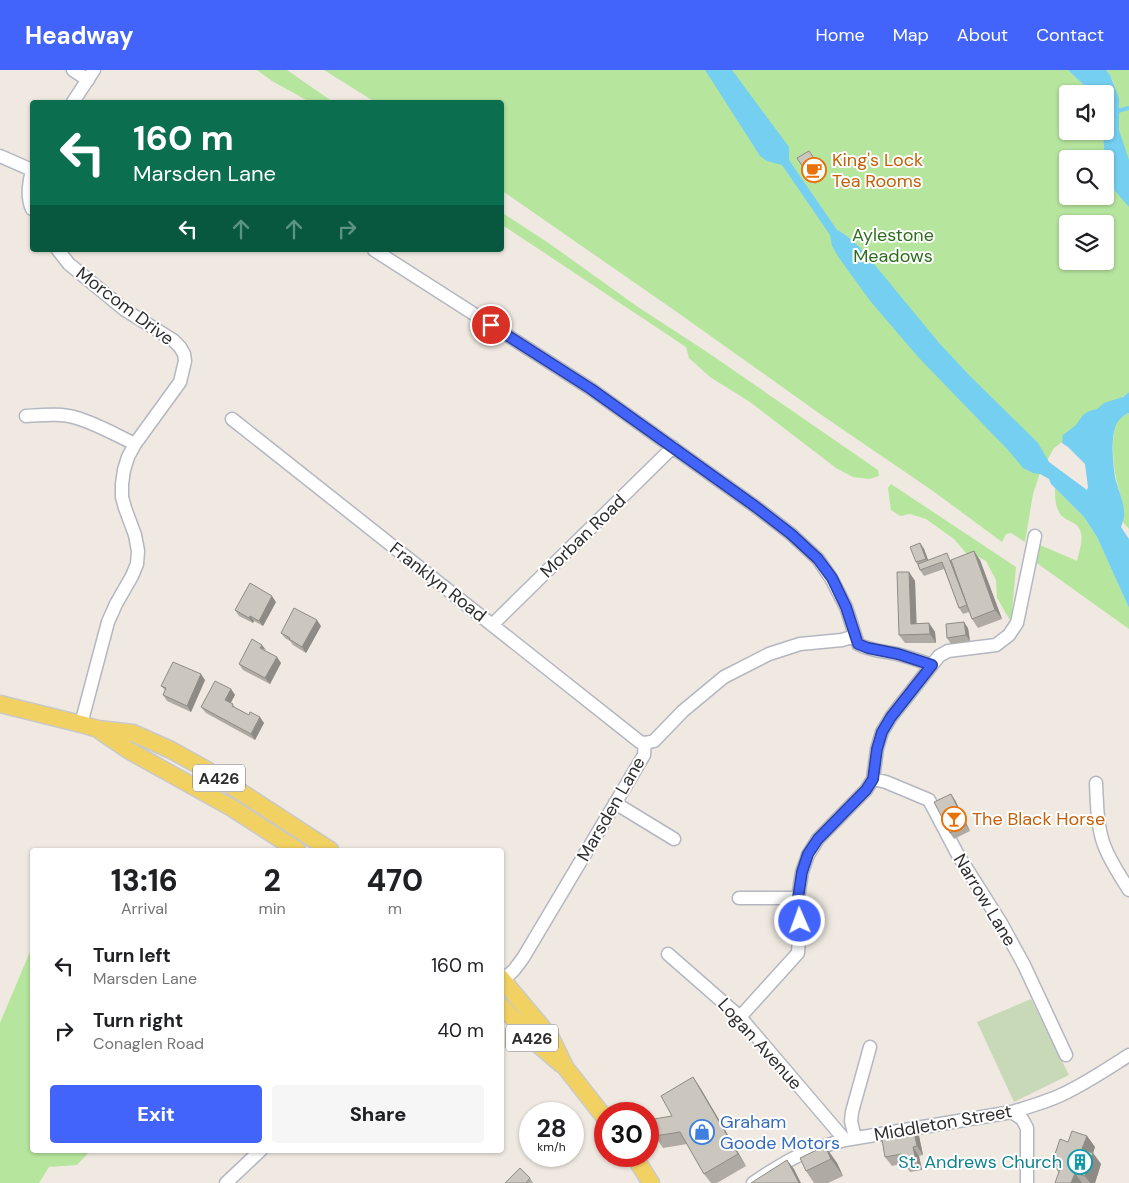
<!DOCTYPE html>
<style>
body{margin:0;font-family:"DM Sans",sans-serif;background:#f6f6f6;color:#202124;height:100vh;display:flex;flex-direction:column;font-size:19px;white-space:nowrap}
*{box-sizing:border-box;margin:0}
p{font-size:16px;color:#757577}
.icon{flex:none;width:28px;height:28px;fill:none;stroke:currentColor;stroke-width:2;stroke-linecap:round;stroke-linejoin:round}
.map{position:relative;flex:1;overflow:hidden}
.side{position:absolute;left:30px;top:778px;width:474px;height:305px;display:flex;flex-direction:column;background:#fff;border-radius:5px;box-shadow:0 1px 4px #0004}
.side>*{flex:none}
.guide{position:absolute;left:30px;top:30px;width:474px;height:152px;border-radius:5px;box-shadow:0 1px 4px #0004;background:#0b6e4f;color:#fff;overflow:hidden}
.tools{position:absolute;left:1059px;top:15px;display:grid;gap:10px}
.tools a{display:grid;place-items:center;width:55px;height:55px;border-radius:5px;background:#fff;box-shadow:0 1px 4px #0004;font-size:25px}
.speed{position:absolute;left:519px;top:1032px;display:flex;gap:10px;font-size:25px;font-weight:700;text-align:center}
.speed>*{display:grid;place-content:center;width:65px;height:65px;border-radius:50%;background:#fff;box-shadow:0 1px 4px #0004;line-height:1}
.speed small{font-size:12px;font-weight:400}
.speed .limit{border:8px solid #d22;background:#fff;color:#111}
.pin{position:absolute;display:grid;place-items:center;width:42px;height:42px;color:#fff;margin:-21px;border:2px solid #fff;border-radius:50%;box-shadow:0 1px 5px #0007}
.me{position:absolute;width:55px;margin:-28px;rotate:358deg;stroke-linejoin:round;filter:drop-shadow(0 0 4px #0008)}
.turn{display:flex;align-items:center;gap:18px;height:105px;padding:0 20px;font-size:22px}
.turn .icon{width:65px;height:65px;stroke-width:2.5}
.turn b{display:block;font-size:35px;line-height:42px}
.lanes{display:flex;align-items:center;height:48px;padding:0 20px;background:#0003;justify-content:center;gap:25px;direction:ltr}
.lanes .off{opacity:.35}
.eta{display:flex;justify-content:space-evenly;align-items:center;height:85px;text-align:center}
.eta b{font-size:30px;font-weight:800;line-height:35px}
.button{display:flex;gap:10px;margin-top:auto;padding:10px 20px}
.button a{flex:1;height:58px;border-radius:5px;background:#4264fb;color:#fff;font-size:20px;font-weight:800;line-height:58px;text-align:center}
.button a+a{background:#f6f6f6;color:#202124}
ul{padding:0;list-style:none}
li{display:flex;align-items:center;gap:15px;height:65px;padding:0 20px}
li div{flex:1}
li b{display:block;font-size:19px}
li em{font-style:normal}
header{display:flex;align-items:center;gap:30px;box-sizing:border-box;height:70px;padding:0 25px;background:#4264fb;color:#fff}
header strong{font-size:24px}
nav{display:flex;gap:28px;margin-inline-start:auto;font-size:18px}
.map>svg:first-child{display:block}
.green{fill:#b6e59e;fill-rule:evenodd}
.cemetery{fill:#c8d9b8}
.water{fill:#75cff0}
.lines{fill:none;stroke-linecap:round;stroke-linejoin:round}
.stream{stroke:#75cff0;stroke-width:4}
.minor-casing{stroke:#b4b7c1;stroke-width:15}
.major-casing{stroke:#c9c9c9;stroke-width:19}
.minor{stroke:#fff;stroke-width:12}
.major{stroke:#f2d163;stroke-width:16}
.wall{fill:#afaba4}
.shaded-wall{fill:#8e8b86}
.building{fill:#cbc7bf;stroke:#8e8b86}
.route-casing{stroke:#2b41a3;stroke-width:12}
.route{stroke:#4264fb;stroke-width:9}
.labels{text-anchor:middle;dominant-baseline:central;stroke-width:4;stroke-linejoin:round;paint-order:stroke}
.shield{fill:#fff;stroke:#6d6d6d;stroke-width:1}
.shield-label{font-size:16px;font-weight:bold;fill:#2e2e2e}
.food-label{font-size:18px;fill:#c56008;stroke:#fff;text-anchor:start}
.park-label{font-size:18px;fill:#2c6e1b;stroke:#fff}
.street-label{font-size:18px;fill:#2e2e2e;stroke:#fff}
.shop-label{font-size:18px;fill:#366cbe;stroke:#fff;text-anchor:start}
.culture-label{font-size:18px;fill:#0d838f;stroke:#fff;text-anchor:end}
</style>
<header>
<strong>Headway</strong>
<nav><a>Home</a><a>Map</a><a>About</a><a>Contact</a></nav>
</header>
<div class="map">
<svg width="1129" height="1113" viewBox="0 0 1129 1113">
<rect width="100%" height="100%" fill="#efe9e1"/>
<path class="green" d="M 257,0 L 287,0 L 333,32 L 310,32 L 272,11 Z
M 324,0 L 1068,0 L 1087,18 L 1090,24 L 1068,24 L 1068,61 L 1105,61 L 1119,47 C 1119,30 1117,14 1106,0 L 1129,0 L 1129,322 L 1054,378 L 1040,403 L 1033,424 L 1025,472 L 1011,463 L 1006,464 L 1002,472 L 933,421 L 823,346 L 674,240 L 501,120 L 501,32 L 375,32 ZM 1068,89 L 1105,89 L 1105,126 L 1068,126 ZM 1068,154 L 1105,154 L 1105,191 L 1068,191 Z
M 501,142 L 550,174 L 635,235 L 707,282 L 878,400 L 879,406 L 869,409 L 853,407 L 836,398 L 750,332 L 710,307 L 689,288 L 686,277 L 501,154 Z
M 1129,343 L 1129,459 L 1122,451 C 1126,437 1119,422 1116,408 C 1113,393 1110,362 1119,349 C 1122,346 1126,345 1129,343 Z
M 891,414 L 1016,497 L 1011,552 L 997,528 L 996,510 L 986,491 L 975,485 L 966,483 L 954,469 L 926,449 L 910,444 L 900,446 L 891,440 L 888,418 Z
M 1055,418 L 1084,447 L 1097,467 L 1129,538 L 1129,559 L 1034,491 L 1040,475 L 1077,491 C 1079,482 1083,472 1081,463 C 1079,452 1067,452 1061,445 C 1055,437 1055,428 1055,418 Z
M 32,877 L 32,1080 L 91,1080 L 77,1095 L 49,1097 L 39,1113 L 0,1113 L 0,953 Z"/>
<path class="cemetery" d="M 1031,929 L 1069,1005 L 1014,1032 L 977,952 Z"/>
<path class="water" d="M 705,0 L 732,0 L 789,77 L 789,90 L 837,160 C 848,166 857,174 865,183 L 940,274 L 970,306 L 1038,373 L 1049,392 L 1087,420 L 1088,417 L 1085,394 L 1068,377 L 1062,373 L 1063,365 L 1076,355 L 1083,345 L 1089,341 L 1097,339 L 1104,333 L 1123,327 L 1129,322 L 1129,343 C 1124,345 1120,348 1117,353 C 1110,367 1113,392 1115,407 C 1118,420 1125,433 1124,446 C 1124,449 1122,454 1121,457 L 1129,469 L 1129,538 L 1097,467 L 1084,447 L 1051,414 L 1049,409 L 1040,404 L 1033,403 L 1023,398 L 1008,380 L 919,288 L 871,232 L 839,188 L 832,176 L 830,165 L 782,95 L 767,91 L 760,86 Z
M 1068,0 L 1106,0 L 1110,5 L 1119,28 L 1119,60 L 1129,90 L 1129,137 L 1115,121 L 1105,93 L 1103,61 L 1105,61 L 1105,24 L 1090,24 L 1087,18 Z"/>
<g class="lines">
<path class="stream" d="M 1114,42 L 1129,38"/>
<defs>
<path id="minor" d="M 73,0 L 88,10
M 73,32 L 94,0
M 0,86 L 32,100
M 32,101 C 29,112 27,128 32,139
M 58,180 L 69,194 L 125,240 L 173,270 L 180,277 L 184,284 L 185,291 L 180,312 L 135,374 L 128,387 L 124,400 L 122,414 L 122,427 L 125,438 L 135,465 L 138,481 L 137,494 L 132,506 L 116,534 L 108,552 L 81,654
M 374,180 L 591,319 L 756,437 L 791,464 L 818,489 L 831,508 L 846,537 L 858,574 C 870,581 884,581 897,584 C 909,587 920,591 932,595 L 939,586 L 948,581 L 996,575 L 1009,565 L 1017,553 L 1035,466
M 26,346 C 43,345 61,343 77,348 C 97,354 116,365 135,374
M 232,349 L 640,672 L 645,673
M 492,555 L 673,377
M 873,709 L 886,712 L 929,730 L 958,785 L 1001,853 L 1024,895 L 1066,985
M 1096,713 C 1097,734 1097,756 1104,775 C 1110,791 1120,806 1129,820
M 615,733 L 674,769
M 739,828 L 798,828
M 668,884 L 740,947 L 845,1070
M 501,912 L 514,900 L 523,888 L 644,685 L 645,673 L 654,671 L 683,641 L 724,607 L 769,584 L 800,574 L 842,570 L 855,566
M 740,947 L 798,883 L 800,851 L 798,828 L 802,802 L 808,785 L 818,769 L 866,720 L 873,709 L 877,679 L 882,662 L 891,647 L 932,595
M 1012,1042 L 1022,1049 L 1027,1058 L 1027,1113
M 855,1068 L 851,1051 L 852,1042 L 870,977
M 226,1113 L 261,1080
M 753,1113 C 768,1103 784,1092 800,1085 C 815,1078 830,1074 845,1070 L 1012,1042 C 1028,1037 1046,1032 1061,1025 C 1085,1014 1107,999 1129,985"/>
<path id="major" d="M 0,634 L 81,654 L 98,659 L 133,663 L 171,680 L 207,700 L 330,780
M 100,661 L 128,680 L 232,738 L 297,780
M 501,908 L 551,968 L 565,997 L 605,1048
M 501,936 L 540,976 L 561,994
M 634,1086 L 651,1113"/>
</defs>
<use href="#minor" class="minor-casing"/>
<use href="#major" class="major-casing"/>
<use href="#minor" class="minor"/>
<use href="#major" class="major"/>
</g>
<path class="wall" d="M 809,81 L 826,106 L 815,114 L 797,88 Z
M 920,473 L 924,479 L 928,490 L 980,490 L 1002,549 L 978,558 L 972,549 L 969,542 L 963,544 L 959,538 L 944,499 L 924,506 L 920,500 L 916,492 Z
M 909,502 L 915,511 L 916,554 L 929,553 L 935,562 L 936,573 L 905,573 L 899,565 Z
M 276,532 L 263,556 L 254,551 L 253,553 L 239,546 L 235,540 Z
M 321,556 L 306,583 L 293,575 L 290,571 L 285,568 L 281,563 Z
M 968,558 L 970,571 L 951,574 L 947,568 Z
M 266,581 L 281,593 L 270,614 L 243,600 L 239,594 Z
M 205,610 L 191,642 L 167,631 L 163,625 L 165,620 L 161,616 Z
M 231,619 L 235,625 L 231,633 L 236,638 L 264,653 L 255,670 L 206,643 L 201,637 Z
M 955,730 L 970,761 L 954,769 L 950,763 Z
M 693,1007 L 701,1019 L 746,1096 L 717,1113 L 711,1113 L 704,1104 L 687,1074 L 663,1078 L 655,1066 L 672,1046 Z
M 892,1062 L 894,1065 L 919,1066 L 923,1085 L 919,1086 L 922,1100 L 910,1102 L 904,1093 L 892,1096 L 885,1087 Z
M 1087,1066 L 1095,1077 L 1093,1083 L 1101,1094 L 1095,1113 L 1055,1113 L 1059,1103 L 1052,1093 L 1068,1072 Z
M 825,1076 L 837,1093 L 843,1106 L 828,1113 L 814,1113 L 806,1101 Z
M 530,1108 L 533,1113 L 505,1113 Z"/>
<path class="shaded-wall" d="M 920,473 L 924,479 L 930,495 L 926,489 Z
M 974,481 L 980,490 L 1002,549 L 995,540 Z
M 909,502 L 915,511 L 917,563 L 911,554 Z
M 272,526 L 276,532 L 263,556 L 259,551 Z
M 250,546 L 254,551 L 253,553 L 249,548 Z
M 317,550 L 321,556 L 306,583 L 302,577 Z
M 964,552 L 968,558 L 970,571 L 966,565 Z
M 929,553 L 935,562 L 936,573 L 930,564 Z
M 262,575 L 266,580 L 260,578 Z
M 277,587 L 281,593 L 270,614 L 265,608 Z
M 201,604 L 205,610 L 191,642 L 187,636 Z
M 231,619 L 235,625 L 229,635 L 225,630 Z
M 260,647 L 264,653 L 255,670 L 251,664 Z
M 951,724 L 955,730 L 970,761 L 966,755 Z
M 693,1007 L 701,1019 L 746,1096 L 738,1084 Z
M 913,1057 L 919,1066 L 923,1085 L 917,1076 Z
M 1087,1066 L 1095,1077 L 1093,1083 L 1101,1094 L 1095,1113 L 1090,1113 L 1085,1106 L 1082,1079 Z
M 825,1076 L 837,1093 L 843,1106 L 831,1089 Z
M 913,1077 L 919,1086 L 922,1100 L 916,1091 Z
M 787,1090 L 794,1099 L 801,1113 L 799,1113 Z
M 1075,1103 L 1082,1113 L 1071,1113 Z"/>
<path class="building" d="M 809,81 L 822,100 L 810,108 L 797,88 Z
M 920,473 L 926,489 L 916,492 L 910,477 Z
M 974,481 L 995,540 L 972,549 L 951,490 Z
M 947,483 L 967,535 L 959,538 L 942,492 L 920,500 L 918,494 Z
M 897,502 L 909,502 L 911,554 L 929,553 L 930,564 L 899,565 Z
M 250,513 L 272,526 L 259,551 L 250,546 L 249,548 L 235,540 Z
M 294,538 L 317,550 L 302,577 L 289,569 L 290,568 L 281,563 Z
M 964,552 L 966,565 L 947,568 L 946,554 Z
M 252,569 L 262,575 L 260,578 L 277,587 L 265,608 L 239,594 Z
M 173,592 L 201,604 L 187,636 L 163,625 L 166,618 L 161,616 Z
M 215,611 L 231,619 L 225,630 L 233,634 L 232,636 L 249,645 L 250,642 L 260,647 L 251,664 L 201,637 Z
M 951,724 L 966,755 L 950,763 L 934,732 Z
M 693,1007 L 738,1084 L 704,1104 L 680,1062 L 655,1066 L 648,1054 L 648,1050 L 672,1046 L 661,1026 Z
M 913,1057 L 917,1076 L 913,1077 L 916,1091 L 904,1093 L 902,1084 L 885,1087 L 881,1064 L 892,1062 L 892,1065 L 905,1062 L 905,1058 Z
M 1072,1061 L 1087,1066 L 1082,1079 L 1093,1083 L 1085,1106 L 1075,1103 L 1071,1113 L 1055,1113 L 1061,1096 L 1052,1093 L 1060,1069 L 1068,1072 Z
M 825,1076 L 831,1089 L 806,1101 L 800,1088 Z
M 787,1090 L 799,1113 L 751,1113 Z
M 520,1098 L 530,1108 L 526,1113 L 505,1113 Z"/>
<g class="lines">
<defs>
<path id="route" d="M 491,255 L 591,319 L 756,437 L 791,464 L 818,489 L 832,508 L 846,537 L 858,574 L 868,578 L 898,584 L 932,595 L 891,647 L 882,662 L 877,679 L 873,709 L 866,720 L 818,769 L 808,784 L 802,802 L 798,828 L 800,851"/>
</defs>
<use href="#route" class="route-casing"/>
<use href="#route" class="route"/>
</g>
<defs>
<symbol id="cafe-ring" viewBox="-11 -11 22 22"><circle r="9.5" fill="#fff" stroke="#e8710a" stroke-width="1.5"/><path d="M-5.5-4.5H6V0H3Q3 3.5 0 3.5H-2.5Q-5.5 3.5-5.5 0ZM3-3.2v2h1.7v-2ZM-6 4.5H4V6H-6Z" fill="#e8710a"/></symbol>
<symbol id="bar-ring" viewBox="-11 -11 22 22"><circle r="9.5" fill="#fff" stroke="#e8710a" stroke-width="1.5"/><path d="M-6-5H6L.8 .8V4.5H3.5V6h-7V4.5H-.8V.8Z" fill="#e8710a"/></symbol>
<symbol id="shop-ring" viewBox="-11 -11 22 22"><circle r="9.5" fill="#fff" stroke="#3f7fe0" stroke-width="1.5"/><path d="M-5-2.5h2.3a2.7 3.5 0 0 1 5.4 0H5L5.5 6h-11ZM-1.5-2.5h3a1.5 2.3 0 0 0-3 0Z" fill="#3f7fe0"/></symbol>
<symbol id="building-ring" viewBox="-11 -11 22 22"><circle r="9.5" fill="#fff" stroke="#0f9aa8" stroke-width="1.5"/><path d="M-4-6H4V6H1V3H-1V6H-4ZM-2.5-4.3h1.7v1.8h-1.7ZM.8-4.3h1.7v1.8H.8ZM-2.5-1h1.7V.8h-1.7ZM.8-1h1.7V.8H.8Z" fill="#0f9aa8"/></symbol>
</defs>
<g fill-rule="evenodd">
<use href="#cafe-ring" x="800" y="86" width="28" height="28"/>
<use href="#bar-ring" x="940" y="735" width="28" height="28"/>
<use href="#shop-ring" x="688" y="1048" width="28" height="28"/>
<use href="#building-ring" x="1066" y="1078" width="28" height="28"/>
</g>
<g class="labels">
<g class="shield">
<rect x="193" y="694.5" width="52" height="27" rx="4"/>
<rect x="506" y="954.5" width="52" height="27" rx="4"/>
</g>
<g class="shield-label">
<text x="219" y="708">A426</text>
<text x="532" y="968">A426</text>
</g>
<g class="food-label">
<text x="832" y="90">King's Lock<tspan x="832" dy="21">Tea Rooms</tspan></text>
<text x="972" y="749">The Black Horse</text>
</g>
<g class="park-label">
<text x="893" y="165">Aylestone<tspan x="893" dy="21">Meadows</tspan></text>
</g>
<g class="street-label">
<text transform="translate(125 236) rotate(37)">Morcom Drive</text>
<text transform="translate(583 466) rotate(-44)">Morban Road</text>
<text transform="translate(438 512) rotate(38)">Franklyn Road</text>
<text transform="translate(611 739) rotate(-60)">Marsden Lane</text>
<text transform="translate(985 830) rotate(59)">Narrow Lane</text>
<text transform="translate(760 974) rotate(48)">Logan Avenue</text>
<text transform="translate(943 1053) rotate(-10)">Middleton Street</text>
</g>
<g class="shop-label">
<text x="720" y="1052">Graham<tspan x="720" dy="21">Goode Motors</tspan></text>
</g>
<g class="culture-label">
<text x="1062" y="1092">St. Andrews Church</text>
</g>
</g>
</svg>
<div class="tools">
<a><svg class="icon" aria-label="sound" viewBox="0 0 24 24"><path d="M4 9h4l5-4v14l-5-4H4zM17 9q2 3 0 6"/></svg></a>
<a><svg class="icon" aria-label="search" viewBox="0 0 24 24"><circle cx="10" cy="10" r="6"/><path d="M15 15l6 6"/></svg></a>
<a><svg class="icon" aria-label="layers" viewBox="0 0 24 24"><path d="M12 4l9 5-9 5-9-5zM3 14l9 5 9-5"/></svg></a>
</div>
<div class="speed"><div>28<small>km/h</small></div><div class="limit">30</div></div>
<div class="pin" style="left:491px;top:255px;background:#d93025"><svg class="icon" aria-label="arrive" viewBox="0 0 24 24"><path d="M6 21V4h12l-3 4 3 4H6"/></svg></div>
<svg class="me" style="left:800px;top:851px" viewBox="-20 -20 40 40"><circle r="17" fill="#4264fb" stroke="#fff" stroke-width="3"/><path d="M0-11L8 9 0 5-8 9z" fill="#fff"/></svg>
<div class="guide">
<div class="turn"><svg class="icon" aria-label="left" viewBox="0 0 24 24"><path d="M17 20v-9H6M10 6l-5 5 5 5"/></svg><div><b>160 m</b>Marsden Lane</div></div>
<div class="lanes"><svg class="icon" aria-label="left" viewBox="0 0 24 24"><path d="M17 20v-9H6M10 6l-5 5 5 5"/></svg><svg class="icon off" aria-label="ahead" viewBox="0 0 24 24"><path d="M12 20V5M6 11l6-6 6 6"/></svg><svg class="icon off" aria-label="ahead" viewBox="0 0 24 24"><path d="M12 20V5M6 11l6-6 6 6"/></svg><svg class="icon off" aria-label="right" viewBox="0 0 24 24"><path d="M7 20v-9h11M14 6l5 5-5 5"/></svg></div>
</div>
<section class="side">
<div class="eta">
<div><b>13:16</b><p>Arrival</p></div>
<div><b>2</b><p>min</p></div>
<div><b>470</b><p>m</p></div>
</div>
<ul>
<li><svg class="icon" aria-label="left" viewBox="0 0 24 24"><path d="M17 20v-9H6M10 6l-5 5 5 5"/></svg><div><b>Turn left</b><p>Marsden Lane</p></div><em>160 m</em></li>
<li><svg class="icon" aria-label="right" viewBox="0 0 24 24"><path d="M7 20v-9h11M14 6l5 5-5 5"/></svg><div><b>Turn right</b><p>Conaglen Road</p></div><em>40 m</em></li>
</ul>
<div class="button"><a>Exit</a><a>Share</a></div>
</section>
</div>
